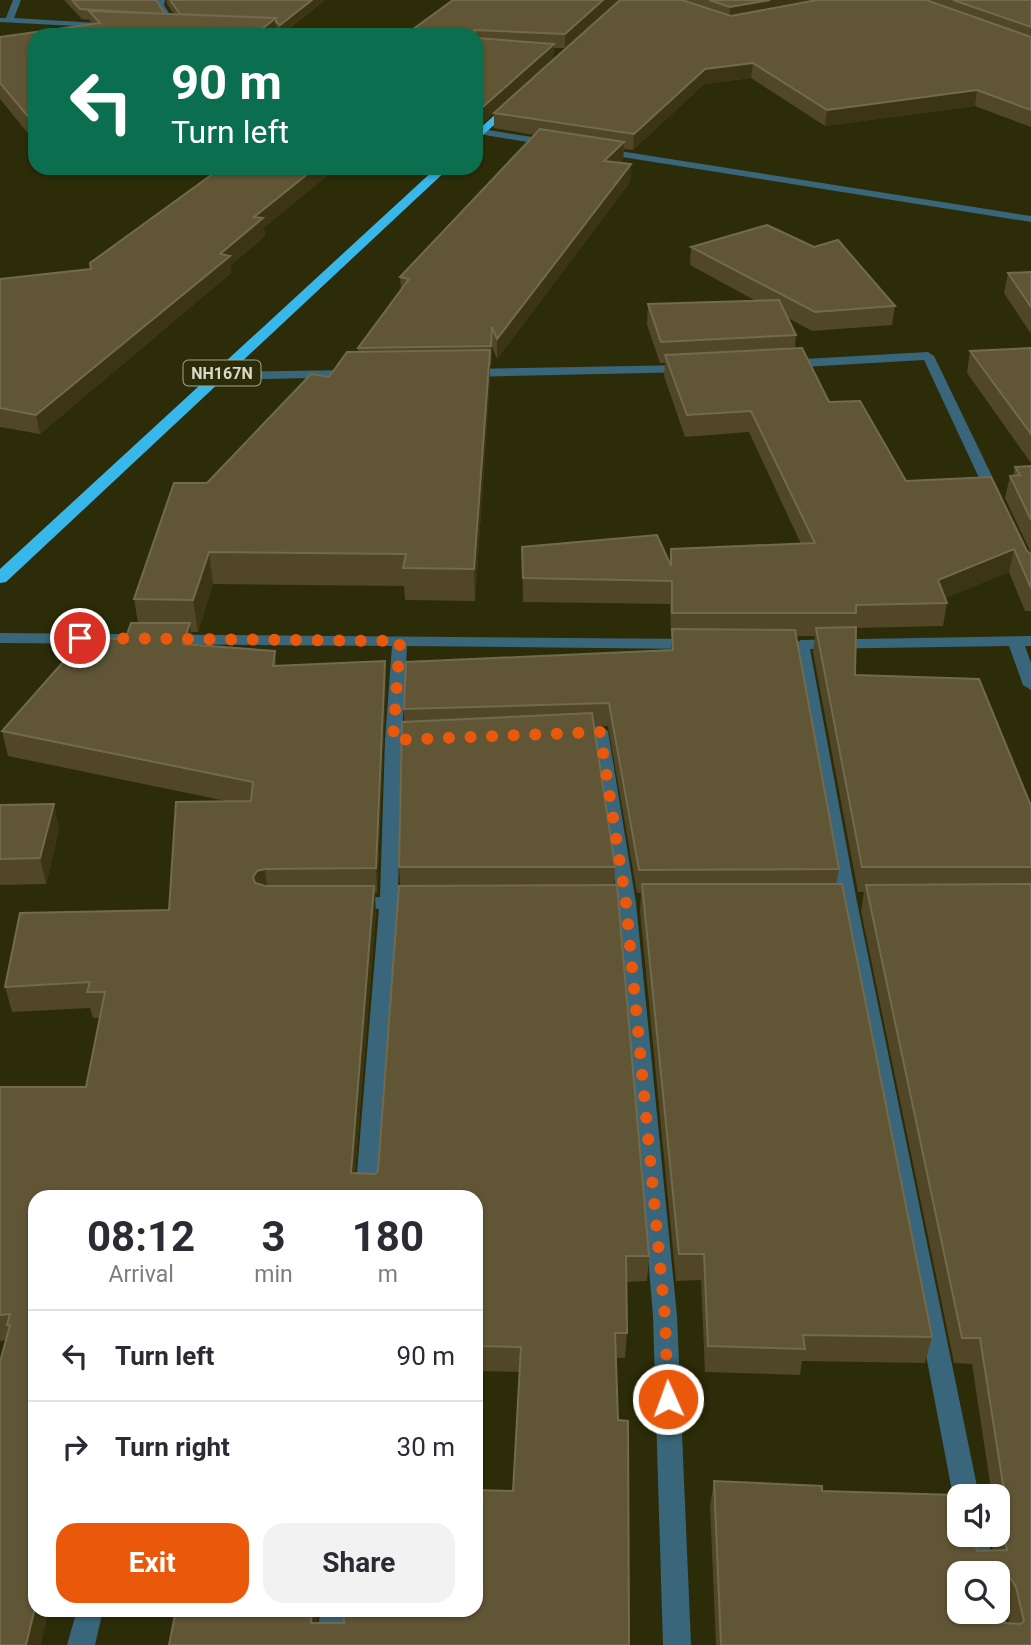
<!DOCTYPE html>
<style>
body{margin:0;font-family:Roboto,sans-serif;background:#f2f2f3;color:#2b2b33;height:100vh;display:flex;flex-direction:column;font-size:26px;white-space:nowrap}
*{box-sizing:border-box;margin:0}
p{font-size:23px;color:#7c7c81}
.icon{flex:none;width:38px;height:38px;fill:none;stroke:currentColor;stroke-width:2;stroke-linecap:round;stroke-linejoin:round}
.map{position:relative;flex:1;overflow:hidden}
.panel{position:absolute;left:28px;top:1190px;width:455px;height:427px;display:flex;flex-direction:column;background:#fff;border-radius:21px;box-shadow:0 2px 5px #0004}
.panel>*{flex:none}
.guide{position:absolute;left:28px;top:28px;width:455px;height:147px;border-radius:21px;box-shadow:0 2px 5px #0004;background:#0b6e4f;color:#fff;overflow:hidden}
.buttons{position:absolute;left:947px;top:1484px;display:grid;gap:14px}
.buttons a{display:grid;place-items:center;width:63px;height:63px;border-radius:14px;background:#fff;box-shadow:0 2px 5px #0004;font-size:35px}
.pin{position:absolute;display:grid;place-items:center;width:60px;height:60px;color:#fff;margin:-30px;border:4px solid #fff;border-radius:50%;box-shadow:0 2px 7px #0007}
.me{position:absolute;width:77px;margin:-38px;rotate:358deg;stroke-linejoin:round;filter:drop-shadow(0 0 5px #0008)}
.turn{display:flex;align-items:center;gap:24px;height:147px;padding:0 28px;font-size:32px}
.turn .icon{width:91px;height:91px;stroke-width:2.5}
.turn b{display:block;font-size:49px;line-height:60px}
.eta{display:flex;justify-content:space-evenly;align-items:center;height:119px;text-align:center}
.eta b{font-size:42px;font-weight:700;line-height:49px}
.button{display:flex;gap:14px;margin-top:auto;padding:14px 28px}
.button a{flex:1;height:80px;border-radius:21px;background:#ea580c;color:#fff;font-size:28px;font-weight:700;line-height:80px;text-align:center}
.button a+a{background:#f2f2f3;color:#2b2b33}
ul{padding:0;list-style:none}
li{display:flex;align-items:center;gap:21px;height:91px;padding:0 28px;border-top:2px solid #e1e1e2}
li div{flex:1}
li b{display:block;font-size:26px}
li em{font-style:normal}
.map>svg:first-child{display:block}
.lines{fill:none;stroke-linecap:round;stroke-linejoin:round}
.minor{fill:#3a667b;fill-rule:evenodd}
.highway{fill:#38b7eb;fill-rule:evenodd}
.wall{fill:#514625;fill-rule:evenodd}
.shaded-wall{fill:#3c3513}
.building{fill:#605636;stroke:#726a4d;stroke-width:2;fill-rule:evenodd}
.route{stroke:#ea580c;stroke-width:12;stroke-dasharray:0 21.6}
.labels{text-anchor:middle;dominant-baseline:central;stroke-width:7;stroke-linejoin:round;paint-order:stroke}
.shield{fill:#2c2c09;stroke:#a4a58d;stroke-width:2}
.shield-label{font-size:16px;font-weight:bold;fill:#d8d9c6}
</style>
<div class="map">
<svg width="1031" height="1645" viewBox="0 0 1031 1645">
<rect width="100%" height="100%" fill="#2c2c09"/>
<g class="lines">
<path class="minor" d="M 13,0 L 21,0 L 14,18 L 114,24 L 118,26 L 114,28 L 0,22 L 0,18 L 6,18 Z
M 157,0 L 165,0 L 164,5 L 180,31 L 174,31 L 156,5 Z
M 482,129 L 551,140 L 556,143 L 551,146 L 479,134 L 479,130 Z
M 600,148 L 1031,216 L 1031,222 L 597,153 L 595,151 Z
M 928,352 L 934,356 L 1002,497 L 1000,500 L 995,501 L 988,497 L 924,360 L 786,368 L 780,364 L 786,360 Z
M 688,365 L 694,369 L 692,372 L 468,377 L 462,373 L 468,369 Z
M 352,370 L 358,374 L 356,377 L 218,380 L 212,376 L 218,372 Z
M 0,633 L 693,639 L 701,644 L 693,649 L 407,646 L 402,735 L 426,734 L 434,739 L 426,744 L 401,745 L 398,897 L 429,899 L 431,903 L 429,907 L 398,909 L 377,1197 L 355,1197 L 379,909 L 345,907 L 343,903 L 345,899 L 380,897 L 385,740 L 392,646 L 0,643 Z
M 1031,636 L 1031,646 L 1025,646 L 1031,663 L 1031,690 L 1023,685 L 1009,646 L 810,649 L 857,902 L 979,1496 L 959,1496 L 959,1505 L 953,1496 L 839,902 L 793,645 L 801,640 Z
M 600,726 L 608,731 L 636,903 L 677,1316 L 691,1645 L 663,1645 L 653,1316 L 618,903 L 593,736 L 573,738 L 565,733 L 573,728 Z
M 961,1535 L 987,1535 L 996,1573 L 970,1573 Z
M 998,1601 L 1004,1612 L 1012,1645 L 984,1645 L 978,1612 L 998,1612 Z
M 77,1610 L 103,1610 L 95,1645 L 67,1645 Z
M 320,1610 L 346,1610 L 345,1645 L 317,1645 Z"/>
<path class="highway" d="M 510,101 L 519,103 L 476,141 L 476,132 Z
M 436,168 L 449,168 L 6,582 L 0,583 L 0,569 Z"/>
</g>
<path class="wall" d="M 64,0 L 156,0 L 165,14 L 174,14 L 167,4 L 166,0 L 325,0 L 281,35 L 277,33 L 35,35 L 35,142 L 0,99 L 0,37 L 91,24 L 90,20 L 82,19 Z
M 618,0 L 565,48 L 554,48 L 553,59 L 476,129 L 476,35 L 405,35 Z
M 620,0 L 1031,0 L 1031,127 L 975,106 L 825,126 L 751,78 L 704,84 L 633,150 L 624,149 L 623,160 L 620,163 L 631,164 L 630,182 L 497,359 L 492,347 L 491,366 L 490,366 L 490,379 L 475,601 L 405,600 L 404,586 L 213,584 L 198,632 L 191,632 L 193,645 L 275,651 L 276,666 L 386,685 L 377,893 L 375,893 L 376,912 L 355,1173 L 375,1174 L 378,1171 L 400,886 L 399,867 L 404,722 L 404,709 L 671,650 L 672,636 L 671,636 L 670,604 L 523,602 L 522,547 L 670,563 L 671,549 L 801,544 L 749,432 L 685,437 L 664,376 L 665,363 L 660,363 L 647,325 L 648,304 L 756,301 L 690,265 L 691,247 L 895,306 L 892,325 L 812,331 L 788,318 L 796,335 L 795,349 L 829,402 L 906,481 L 1031,554 L 1031,611 L 1025,611 L 1009,572 L 945,598 L 947,603 L 943,626 L 856,628 L 855,675 L 1031,806 L 1031,1645 L 716,1645 L 710,1506 L 714,1481 L 822,1491 L 959,1496 L 977,1551 L 993,1551 L 989,1535 L 998,1535 L 998,1496 L 992,1496 L 972,1364 L 954,1363 L 861,911 L 864,892 L 858,892 L 813,652 L 815,636 L 796,636 L 839,869 L 836,884 L 932,1337 L 925,1363 L 802,1361 L 800,1375 L 705,1372 L 701,1280 L 676,1281 L 640,911 L 641,893 L 637,893 L 608,726 L 594,726 L 615,867 L 614,885 L 649,1256 L 647,1281 L 627,1282 L 627,1333 L 625,1358 L 616,1358 L 618,1420 L 629,1645 L 169,1645 L 176,1610 L 318,1610 L 317,1623 L 344,1623 L 513,1491 L 520,1372 L 476,1371 L 476,1197 L 35,1197 L 35,1610 L 6,1340 L 0,1341 L 0,1087 L 86,1087 L 100,1018 L 93,1018 L 90,1008 L 12,1012 L 5,987 L 169,910 L 226,801 L 8,756 L 2,731 L 125,640 L 138,623 L 134,599 L 207,483 L 358,352 L 358,348 L 401,289 L 400,277 L 535,135 L 494,128 L 494,113 ZM 959,1573 L 998,1573 L 998,1604 L 999,1600 L 1000,1600 L 1007,1611 L 1009,1623 L 990,1622 Z
M 264,228 L 265,236 L 231,265 L 231,273 L 40,434 L 0,427 L 0,279 L 90,269 Z
M 1031,272 L 1031,334 L 1004,293 L 1008,273 Z
M 1031,348 L 1031,463 L 967,373 L 970,351 Z
M 1031,466 L 1031,553 L 1005,498 L 1010,476 L 1013,476 L 1015,467 Z
M 54,804 L 59,830 L 46,884 L 0,885 L 0,805 Z"/>
<path class="shaded-wall" d="M 312,0 L 325,0 L 280,35 L 280,25 Z
M 603,0 L 618,0 L 565,48 L 565,34 Z
M 770,0 L 843,0 L 729,21 L 730,7 Z
M 276,18 L 277,35 L 254,35 Z
M 554,44 L 553,59 L 476,129 L 476,113 Z
M 753,63 L 751,78 L 704,84 L 633,150 L 634,134 L 705,69 Z
M 977,90 L 975,106 L 825,126 L 827,110 Z
M 31,120 L 35,120 L 35,141 Z
M 624,142 L 623,160 L 603,179 L 604,161 Z
M 631,164 L 630,182 L 497,359 L 497,339 Z
M 315,168 L 337,168 L 264,228 L 265,236 L 231,265 L 231,273 L 40,434 L 36,415 L 220,254 L 254,217 Z
M 492,327 L 492,347 L 491,366 L 491,346 Z
M 490,350 L 490,379 L 475,601 L 474,569 Z
M 1014,549 L 1009,572 L 933,603 L 938,580 Z
M 209,552 L 213,584 L 198,632 L 193,600 Z
M 190,623 L 193,647 L 183,644 Z
M 385,661 L 386,685 L 377,893 L 376,868 Z
M 54,804 L 59,830 L 46,884 L 40,858 Z
M 265,869 L 268,894 L 260,896 L 253,877 L 257,871 Z
M 374,886 L 376,912 L 353,1197 L 351,1173 Z
M 35,1610 L 49,1610 L 41,1645 L 26,1645 Z
M 312,1610 L 318,1610 L 315,1645 L 311,1623 Z"/>
<path class="building" d="M 72,0 L 156,0 L 165,14 L 80,9 Z
M 170,0 L 312,0 L 280,25 L 276,22 L 276,18 L 180,14 Z
M 453,0 L 603,0 L 565,34 L 474,30 L 475,35 L 405,35 Z
M 620,0 L 682,0 L 731,16 L 817,0 L 926,0 L 1031,37 L 1031,110 L 977,90 L 827,110 L 753,63 L 705,69 L 634,134 L 494,113 Z
M 709,0 L 770,0 L 730,7 Z
M 953,0 L 1031,0 L 1031,27 Z
M 89,11 L 276,18 L 254,35 L 35,35 L 35,120 L 31,120 L 0,83 L 0,37 L 100,23 Z
M 476,38 L 554,44 L 476,113 Z
M 540,129 L 624,142 L 604,161 L 631,164 L 497,339 L 492,327 L 491,346 L 358,348 L 409,279 L 400,277 Z
M 221,168 L 315,168 L 254,217 L 263,218 L 220,254 L 230,256 L 36,415 L 0,408 L 0,279 L 91,269 L 90,263 Z
M 767,225 L 814,247 L 838,240 L 895,306 L 815,312 L 691,247 Z
M 1031,272 L 1031,307 L 1008,273 Z
M 779,300 L 796,335 L 661,342 L 648,304 Z
M 802,348 L 829,402 L 860,401 L 906,481 L 991,477 L 1027,551 L 1031,554 L 1031,588 L 1014,549 L 938,580 L 947,603 L 856,605 L 856,613 L 672,613 L 672,581 L 523,578 L 522,547 L 657,535 L 671,566 L 671,549 L 815,543 L 751,411 L 687,415 L 665,355 Z
M 1031,348 L 1031,434 L 970,351 Z
M 490,350 L 474,569 L 403,568 L 406,554 L 209,552 L 193,600 L 134,599 L 174,483 L 207,483 L 311,374 L 329,377 L 347,352 Z
M 1031,466 L 1031,520 L 1010,476 L 1020,475 L 1015,467 Z
M 131,623 L 190,623 L 183,644 L 275,651 L 273,666 L 385,661 L 376,868 L 265,869 L 257,871 L 253,877 L 255,883 L 265,886 L 374,886 L 351,1173 L 375,1174 L 378,1171 L 399,886 L 617,885 L 649,1256 L 626,1256 L 627,1333 L 615,1333 L 618,1420 L 628,1421 L 629,1645 L 169,1645 L 176,1610 L 312,1610 L 311,1623 L 344,1623 L 344,1610 L 476,1610 L 476,1490 L 513,1491 L 521,1347 L 476,1346 L 476,1197 L 35,1197 L 35,1608 L 26,1645 L 0,1645 L 0,1362 L 10,1325 L 7,1325 L 10,1314 L 0,1315 L 0,1087 L 86,1087 L 105,992 L 87,992 L 90,982 L 5,987 L 20,913 L 169,910 L 176,802 L 251,801 L 253,782 L 2,731 L 86,636 L 125,640 Z
M 856,627 L 855,675 L 979,679 L 1031,806 L 1031,867 L 862,867 L 816,628 Z
M 672,629 L 795,630 L 839,869 L 639,870 L 609,703 L 404,709 L 406,662 L 673,650 Z
M 592,713 L 615,867 L 399,867 L 402,722 Z
M 54,804 L 40,858 L 0,859 L 0,805 Z
M 642,884 L 842,884 L 932,1337 L 803,1335 L 805,1349 L 708,1346 L 704,1254 L 679,1254 Z
M 1031,884 L 1031,1645 L 721,1645 L 714,1481 L 822,1486 L 822,1491 L 990,1496 L 959,1496 L 959,1535 L 973,1535 L 977,1551 L 1007,1550 L 998,1510 L 998,1496 L 1005,1497 L 980,1338 L 962,1338 L 866,885 ZM 959,1573 L 998,1573 L 998,1586 L 1004,1585 L 1005,1575 L 1009,1576 L 1016,1587 L 1024,1621 L 1021,1624 L 990,1622 L 989,1612 L 959,1612 Z"/>
<g class="lines">
<path class="route" d="M 80,638 L 400,641 L 393,740 L 600,732 L 626,903 L 665,1317 L 668,1399"/>
</g>
<g class="labels">
<rect class="shield" x="183.5" y="360.5" width="77" height="25" rx="5"/>
<g class="shield-label">
<text x="222" y="373">NH167N</text>
</g>
</g>
</svg>
<div class="buttons">
<a><svg class="icon" aria-label="sound" viewBox="0 0 24 24"><path d="M4 9h4l5-4v14l-5-4H4zM17 9q2 3 0 6"/></svg></a>
<a><svg class="icon" aria-label="search" viewBox="0 0 24 24"><circle cx="10" cy="10" r="6"/><path d="M15 15l6 6"/></svg></a>
</div>
<div class="pin" style="left:80px;top:638px;background:#d93025"><svg class="icon" aria-label="arrive" viewBox="0 0 24 24"><path d="M6 21V4h12l-3 4 3 4H6"/></svg></div>
<svg class="me" style="left:668px;top:1399px" viewBox="-20 -20 40 40"><circle r="17" fill="#ea580c" stroke="#fff" stroke-width="3"/><path d="M0-11L8 9 0 5-8 9z" fill="#fff"/></svg>
<div class="guide">
<div class="turn"><svg class="icon" aria-label="left" viewBox="0 0 24 24"><path d="M17 20v-9H6M10 6l-5 5 5 5"/></svg><div><b>90 m</b>Turn left</div></div>
</div>
<section class="panel">
<div class="eta">
<div><b>08:12</b><p>Arrival</p></div>
<div><b>3</b><p>min</p></div>
<div><b>180</b><p>m</p></div>
</div>
<ul>
<li><svg class="icon" aria-label="left" viewBox="0 0 24 24"><path d="M17 20v-9H6M10 6l-5 5 5 5"/></svg><div><b>Turn left</b></div><em>90 m</em></li>
<li><svg class="icon" aria-label="right" viewBox="0 0 24 24"><path d="M7 20v-9h11M14 6l5 5-5 5"/></svg><div><b>Turn right</b></div><em>30 m</em></li>
</ul>
<div class="button"><a>Exit</a><a>Share</a></div>
</section>
</div>
